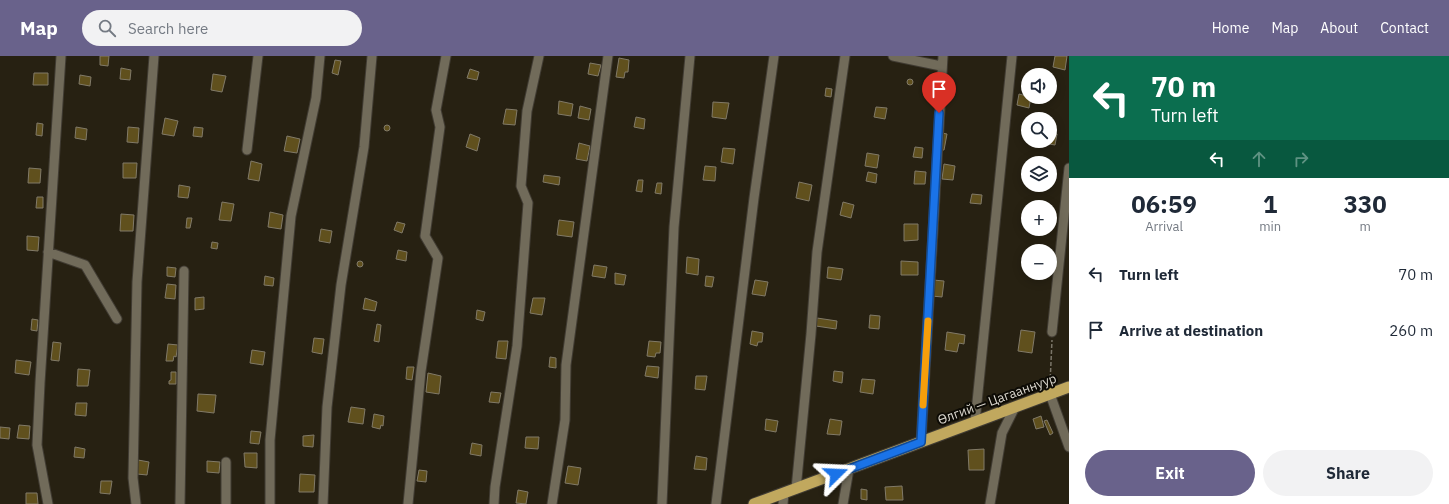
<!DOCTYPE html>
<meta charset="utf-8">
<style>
body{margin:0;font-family:"IBM Plex Sans",sans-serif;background:#f2f2f3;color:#1f2937;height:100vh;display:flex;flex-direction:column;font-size:15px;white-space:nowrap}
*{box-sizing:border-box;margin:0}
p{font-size:13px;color:#747a83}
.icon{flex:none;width:22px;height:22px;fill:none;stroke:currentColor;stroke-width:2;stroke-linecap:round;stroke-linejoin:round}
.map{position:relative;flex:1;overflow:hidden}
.drawer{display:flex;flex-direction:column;background:#fff;width:380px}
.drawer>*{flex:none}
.guide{background:#0b6e4f;color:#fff;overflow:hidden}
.buttons{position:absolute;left:1021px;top:12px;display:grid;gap:8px}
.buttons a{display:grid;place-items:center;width:36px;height:36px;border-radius:50%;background:#fff;box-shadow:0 2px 10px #0003;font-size:20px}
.pin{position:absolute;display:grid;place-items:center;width:34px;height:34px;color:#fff;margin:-41px -17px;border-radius:50% 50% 50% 0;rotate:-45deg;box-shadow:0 0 4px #0007}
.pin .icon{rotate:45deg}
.me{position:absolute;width:44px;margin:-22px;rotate:69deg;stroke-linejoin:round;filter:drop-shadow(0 0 3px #0008)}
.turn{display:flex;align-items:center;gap:14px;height:84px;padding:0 16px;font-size:18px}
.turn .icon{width:52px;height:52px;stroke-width:2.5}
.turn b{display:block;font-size:28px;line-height:34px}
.lanes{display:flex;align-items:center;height:38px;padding:0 16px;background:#0003;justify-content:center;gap:20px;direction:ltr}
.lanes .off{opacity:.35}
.eta{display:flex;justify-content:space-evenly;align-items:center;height:68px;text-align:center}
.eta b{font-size:24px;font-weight:700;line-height:28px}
.cta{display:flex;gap:8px;margin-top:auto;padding:8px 16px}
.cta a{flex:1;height:46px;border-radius:24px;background:#69628b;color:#fff;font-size:16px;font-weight:700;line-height:46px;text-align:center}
.cta a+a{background:#f2f2f3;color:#1f2937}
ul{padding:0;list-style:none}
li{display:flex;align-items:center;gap:12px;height:56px;padding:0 16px}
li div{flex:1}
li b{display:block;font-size:15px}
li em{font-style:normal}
header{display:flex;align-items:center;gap:24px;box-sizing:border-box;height:56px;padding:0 20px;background:#69628b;color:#fff}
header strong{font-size:19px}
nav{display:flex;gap:22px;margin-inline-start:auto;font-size:14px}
.search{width:280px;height:36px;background:#f2f2f3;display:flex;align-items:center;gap:10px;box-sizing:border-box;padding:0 14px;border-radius:22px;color:#747a83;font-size:15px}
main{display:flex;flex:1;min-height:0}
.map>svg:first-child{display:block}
.building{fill:#60501d;stroke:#817a68}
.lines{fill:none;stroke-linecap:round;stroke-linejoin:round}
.minor-casing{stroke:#413c33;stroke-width:11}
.trunk-casing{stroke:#413c33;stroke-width:13}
.path{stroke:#7b7669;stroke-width:1.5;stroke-dasharray:4 2;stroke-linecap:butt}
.minor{stroke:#716b5a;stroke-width:9}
.trunk{stroke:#c1a85e;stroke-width:11}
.route-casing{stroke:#114b97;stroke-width:10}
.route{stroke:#1a73e8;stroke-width:7}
.slow{stroke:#f59e0b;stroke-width:7}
.labels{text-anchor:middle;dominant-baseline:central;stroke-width:4;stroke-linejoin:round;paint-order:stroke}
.street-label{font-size:13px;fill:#ddd9d0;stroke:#0d0b05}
</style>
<header>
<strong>Map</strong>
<div class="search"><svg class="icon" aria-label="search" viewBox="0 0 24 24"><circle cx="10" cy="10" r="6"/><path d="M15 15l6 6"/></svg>Search here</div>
<nav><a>Home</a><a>Map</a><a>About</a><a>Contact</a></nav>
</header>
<main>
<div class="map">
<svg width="1069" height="448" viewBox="0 0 1069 448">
<rect width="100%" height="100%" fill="#272112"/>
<path class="building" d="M 100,0 L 109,0 L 108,10 L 100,9 Z
M 1055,0 L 1067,0 L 1065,14 L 1053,11 Z
M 619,2 L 629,4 L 628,16 L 625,16 L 624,22 L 616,21 Z
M 335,4 L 341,5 L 338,19 L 332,17 Z
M 590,7 L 601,9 L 598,20 L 588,18 Z
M 121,12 L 131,14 L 130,24 L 120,23 Z
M 470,13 L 479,16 L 477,24 L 467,22 Z
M 34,17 L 48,17 L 48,29 L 33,29 Z
M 213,18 L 226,20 L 222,36 L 211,34 Z
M 80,19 L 91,21 L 90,30 L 79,28 Z
M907 26a3 3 0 1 1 6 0a3 3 0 1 1-6 0Z
M 826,32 L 832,33 L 831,41 L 825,40 Z
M 1019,38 L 1031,41 L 1029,52 L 1017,49 Z
M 559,45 L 573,48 L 571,60 L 558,58 Z
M 713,46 L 729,47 L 726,63 L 712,61 Z
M 580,50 L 591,53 L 589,64 L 578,62 Z
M 876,51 L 887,52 L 885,63 L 874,61 Z
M 506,53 L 517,54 L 515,69 L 503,68 Z
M 636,61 L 645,63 L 644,73 L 634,71 Z
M 165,62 L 178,65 L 174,80 L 162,78 Z
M 37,67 L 43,68 L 42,80 L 36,79 Z
M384 72a3 3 0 1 1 6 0a3 3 0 1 1-6 0Z
M 76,71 L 87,73 L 86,84 L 75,82 Z
M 128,71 L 139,72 L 138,87 L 127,86 Z
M 194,71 L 203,72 L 202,81 L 193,80 Z
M 942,77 L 947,78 L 944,94 L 940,94 Z
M 1050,77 L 1057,78 L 1055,89 L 1043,87 L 1043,85 L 1050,85 Z
M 470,78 L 480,82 L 477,95 L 466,91 Z
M 287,80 L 300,83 L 297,97 L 284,95 Z
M 579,87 L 590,90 L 587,105 L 576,103 Z
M 915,91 L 923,92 L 922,102 L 913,101 Z
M 723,92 L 735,93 L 733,108 L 721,106 Z
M 867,97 L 879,99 L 877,112 L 865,110 Z
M 251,105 L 262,108 L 259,125 L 248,123 Z
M 123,107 L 137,107 L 136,122 L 123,122 Z
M 944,108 L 955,110 L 953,124 L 942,123 Z
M 705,110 L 716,111 L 715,125 L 703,124 Z
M 1050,111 L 1053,112 L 1051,124 L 1050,123 Z
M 29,112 L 41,113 L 40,127 L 28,127 Z
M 915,115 L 926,116 L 925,128 L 914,128 Z
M 868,116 L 877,118 L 876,127 L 866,125 Z
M 544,119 L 560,121 L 559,129 L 543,126 Z
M 638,124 L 643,124 L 642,136 L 636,135 Z
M 799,126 L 812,129 L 809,145 L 796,142 Z
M 657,127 L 662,127 L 661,138 L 655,137 Z
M 179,129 L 190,131 L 188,142 L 178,141 Z
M 972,138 L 982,139 L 981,148 L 970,147 Z
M 37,141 L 43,141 L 43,152 L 36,152 Z
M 222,146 L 234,148 L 231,165 L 219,164 Z
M 843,146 L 854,149 L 851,162 L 840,159 Z
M 270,156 L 283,159 L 281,173 L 268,171 Z
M 121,158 L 134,159 L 133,175 L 120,175 Z
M 187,162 L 192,162 L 190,172 L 186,172 Z
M 559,164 L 574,166 L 572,181 L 557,179 Z
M 397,166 L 405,168 L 402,177 L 394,174 Z
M 904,168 L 918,168 L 918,184 L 904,185 Z
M 321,173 L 332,175 L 330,187 L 319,185 Z
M 27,180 L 39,181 L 38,195 L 27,194 Z
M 212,186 L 218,187 L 217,193 L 211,192 Z
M 398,194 L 407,196 L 406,205 L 396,203 Z
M 687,201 L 699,203 L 698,219 L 686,217 Z
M 901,205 L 918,206 L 918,219 L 901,219 Z
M357 208a3 3 0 1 1 6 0a3 3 0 1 1-6 0Z
M 594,209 L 607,211 L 605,222 L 592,220 Z
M 167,211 L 176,212 L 175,221 L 167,220 Z
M 828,211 L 843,213 L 841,224 L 827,222 Z
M 615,217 L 626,219 L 624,229 L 615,228 Z
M 1030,217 L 1041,217 L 1041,220 L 1030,219 Z
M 265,220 L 274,222 L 273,230 L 264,229 Z
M 706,220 L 714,221 L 712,231 L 705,230 Z
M 755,224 L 768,226 L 765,240 L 752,238 Z
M 933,224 L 944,225 L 942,241 L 932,240 Z
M 167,228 L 176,229 L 175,243 L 165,242 Z
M 204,241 L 204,253 L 195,254 L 195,242 Z
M 365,242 L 377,246 L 375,255 L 363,253 Z
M 533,242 L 545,242 L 542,259 L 530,257 Z
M 477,254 L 485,256 L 483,265 L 476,263 Z
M 870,259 L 880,260 L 879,273 L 869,272 Z
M 817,262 L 837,265 L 836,273 L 816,270 Z
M 32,263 L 38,264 L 37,275 L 31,274 Z
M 377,268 L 381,269 L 379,286 L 374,285 Z
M 1021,274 L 1035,276 L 1032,297 L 1018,295 Z
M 752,275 L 763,277 L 762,286 L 758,286 L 757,290 L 750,288 Z
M 947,276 L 965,279 L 964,288 L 959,287 L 957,296 L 945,294 Z
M 314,282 L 324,283 L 322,298 L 312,296 Z
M 498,285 L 508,285 L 506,303 L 496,302 Z
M 649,285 L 661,286 L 660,297 L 656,297 L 655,301 L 647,300 Z
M 53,286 L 61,287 L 59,305 L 51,304 Z
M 168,288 L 178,289 L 176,301 L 174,300 L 173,305 L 166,305 Z
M 252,294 L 265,296 L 263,309 L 250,307 Z
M 550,301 L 556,302 L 556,312 L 549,311 Z
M 16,304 L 31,306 L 29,319 L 15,317 Z
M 647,310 L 659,311 L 658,322 L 645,320 Z
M 407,311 L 414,311 L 412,324 L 406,323 Z
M 78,313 L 90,314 L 88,330 L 77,330 Z
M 834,315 L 843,316 L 842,327 L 833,325 Z
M 171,316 L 176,316 L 176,328 L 169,328 L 169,325 L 171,324 Z
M 428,317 L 441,320 L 439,338 L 426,336 Z
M 696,320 L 707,320 L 705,334 L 695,333 Z
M 862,323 L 875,324 L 873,338 L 860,336 Z
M 491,336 L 501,337 L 499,347 L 489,346 Z
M 198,338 L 216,339 L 214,357 L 197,355 Z
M 76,347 L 87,347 L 86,360 L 75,359 Z
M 351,351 L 365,353 L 363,368 L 348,366 Z
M 374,358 L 384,360 L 383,370 L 381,369 L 380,373 L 372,371 Z
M 1041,360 L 1044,371 L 1036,373 L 1033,363 Z
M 766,363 L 778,365 L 776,376 L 765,374 Z
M 830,363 L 842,365 L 840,379 L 827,378 Z
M 1047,364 L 1053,377 L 1050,379 L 1044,365 Z
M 19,369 L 30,370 L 29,383 L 17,382 Z
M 0,371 L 10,372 L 9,383 L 0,382 Z
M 251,375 L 261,376 L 259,388 L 250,387 Z
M 314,379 L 313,391 L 303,390 L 303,380 Z
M 526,381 L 539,381 L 538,393 L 525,392 Z
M 472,387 L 482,389 L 481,400 L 470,398 Z
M 75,391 L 85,393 L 84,402 L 74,401 Z
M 984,393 L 984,414 L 969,414 L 968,394 Z
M 244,397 L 257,397 L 257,412 L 245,411 Z
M 696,400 L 707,402 L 706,414 L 694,413 Z
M 138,404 L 149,406 L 147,419 L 137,418 Z
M 207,405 L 220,406 L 219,417 L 207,416 Z
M 568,410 L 581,412 L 578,429 L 565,427 Z
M 419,414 L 427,415 L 426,426 L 417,425 Z
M 300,418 L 315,419 L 314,436 L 299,436 Z
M 101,425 L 112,425 L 110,438 L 100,437 Z
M 902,430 L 903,444 L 886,444 L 885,431 Z
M 861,433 L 867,434 L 867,444 L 861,443 Z
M 518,434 L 528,436 L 526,448 L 516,447 Z
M 26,437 L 37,437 L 38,448 L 26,448 Z"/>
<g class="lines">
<defs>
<path id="minor" d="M 893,0 L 941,10
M 247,94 L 258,0
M 48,196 L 85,209 L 117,263
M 1052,276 L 1069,112
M 1050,338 L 1069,391
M 975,366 L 1012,0
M 921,386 L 943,0
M 226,406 L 226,448
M 796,433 L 811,278 L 817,196 L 845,0
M 48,448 L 37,389 L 40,327 L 61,0
M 136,448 L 133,422 L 137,226 L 154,0
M 180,448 L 184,215
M 270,448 L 270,384 L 291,160 L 316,42 L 320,0
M 323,448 L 327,351 L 341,229 L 364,91 L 372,0
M 408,448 L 421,315 L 438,202 L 425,180 L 440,71 L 436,54 L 446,0
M 494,448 L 495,431 L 517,290 L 528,147 L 521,130 L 527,55 L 539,0
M 552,448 L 565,364 L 566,309 L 608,0
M 662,448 L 674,171 L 690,0
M 716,448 L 754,142 L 774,0
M 783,448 L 784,437
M 843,448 L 849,413
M 990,448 L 1002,377 L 1015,351"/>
<path id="trunk" d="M 754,448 L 1069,331"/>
</defs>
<use href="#minor" class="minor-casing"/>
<use href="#trunk" class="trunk-casing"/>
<path class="path" d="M 1050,328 L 1052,284"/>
<use href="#minor" class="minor"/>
<use href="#trunk" class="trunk"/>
</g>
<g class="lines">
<defs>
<path id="route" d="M 836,418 L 921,386 L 939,57"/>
</defs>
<use href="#route" class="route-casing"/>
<use href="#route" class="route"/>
<path class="slow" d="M 923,349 L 928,265"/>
</g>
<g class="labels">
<g class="street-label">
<text transform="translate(997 343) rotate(-20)">Өлгий — Цагааннуур</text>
</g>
</g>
</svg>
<div class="buttons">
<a><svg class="icon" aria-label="sound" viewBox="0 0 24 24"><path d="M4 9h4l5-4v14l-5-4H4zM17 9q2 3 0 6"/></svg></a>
<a><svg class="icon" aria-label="search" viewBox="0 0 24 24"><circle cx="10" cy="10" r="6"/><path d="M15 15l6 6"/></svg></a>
<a><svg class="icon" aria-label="layers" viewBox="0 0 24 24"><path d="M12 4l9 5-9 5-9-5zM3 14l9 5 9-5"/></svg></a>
<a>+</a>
<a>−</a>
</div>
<div class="pin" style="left:939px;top:57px;background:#d93025"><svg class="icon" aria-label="arrive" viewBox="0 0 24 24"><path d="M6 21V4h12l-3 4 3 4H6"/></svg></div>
<svg class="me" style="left:836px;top:418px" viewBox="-20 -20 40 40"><path d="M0-17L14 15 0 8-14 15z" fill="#1a73e8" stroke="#fff" stroke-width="4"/></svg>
</div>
<section class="drawer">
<div class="guide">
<div class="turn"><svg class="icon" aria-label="left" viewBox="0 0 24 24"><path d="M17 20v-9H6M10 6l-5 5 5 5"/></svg><div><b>70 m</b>Turn left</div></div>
<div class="lanes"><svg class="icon" aria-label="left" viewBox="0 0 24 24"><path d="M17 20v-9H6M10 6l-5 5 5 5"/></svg><svg class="icon off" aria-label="ahead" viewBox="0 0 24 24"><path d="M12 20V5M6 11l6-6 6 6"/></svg><svg class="icon off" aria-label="right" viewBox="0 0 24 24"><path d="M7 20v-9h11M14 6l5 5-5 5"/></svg></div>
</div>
<div class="eta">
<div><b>06:59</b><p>Arrival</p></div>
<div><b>1</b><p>min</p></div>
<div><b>330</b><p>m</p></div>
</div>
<ul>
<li><svg class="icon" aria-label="left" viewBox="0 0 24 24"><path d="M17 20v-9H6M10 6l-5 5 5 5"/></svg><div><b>Turn left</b></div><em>70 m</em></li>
<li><svg class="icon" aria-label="arrive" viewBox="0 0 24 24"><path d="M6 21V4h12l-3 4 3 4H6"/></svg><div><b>Arrive at destination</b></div><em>260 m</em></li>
</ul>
<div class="cta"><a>Exit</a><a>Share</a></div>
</section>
</main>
